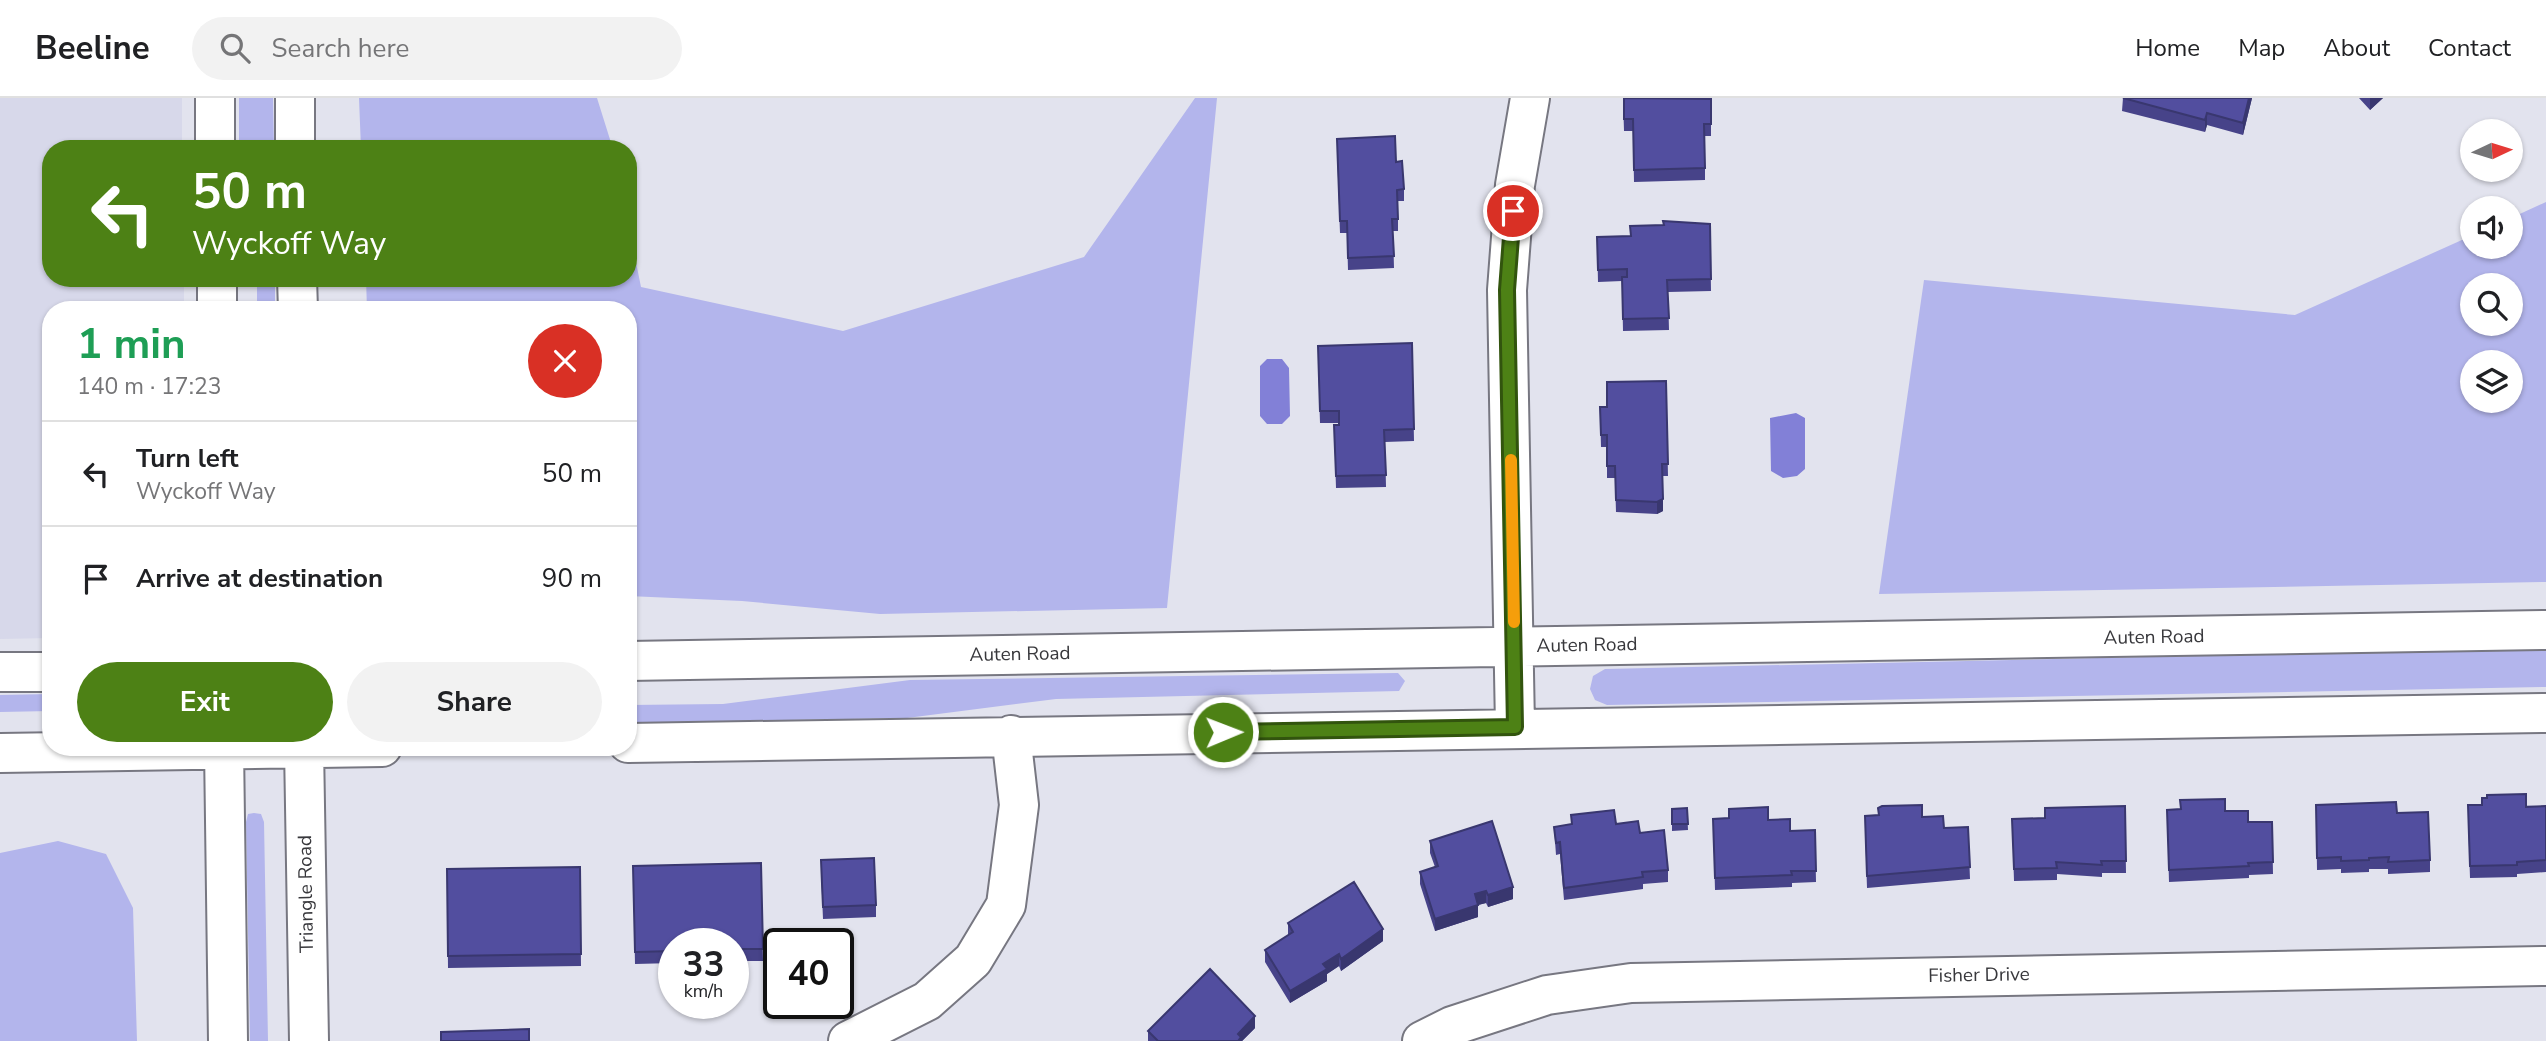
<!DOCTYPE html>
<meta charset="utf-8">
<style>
body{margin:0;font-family:"Nunito Sans",sans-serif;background:#f2f2f2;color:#202124;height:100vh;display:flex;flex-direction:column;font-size:26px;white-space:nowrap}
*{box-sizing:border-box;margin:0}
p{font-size:23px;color:#757577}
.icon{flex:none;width:38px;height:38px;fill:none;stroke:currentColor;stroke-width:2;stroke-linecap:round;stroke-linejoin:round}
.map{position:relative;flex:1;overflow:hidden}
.side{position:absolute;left:42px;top:203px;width:595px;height:455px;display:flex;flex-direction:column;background:#fff;border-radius:28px;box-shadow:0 2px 5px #0004}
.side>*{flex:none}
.guide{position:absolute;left:42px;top:42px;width:595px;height:147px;border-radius:28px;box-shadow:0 2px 5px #0004;background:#4d8115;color:#fff;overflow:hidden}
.needle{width:46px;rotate:86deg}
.buttons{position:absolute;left:2460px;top:21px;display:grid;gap:14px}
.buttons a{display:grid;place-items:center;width:63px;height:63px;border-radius:50%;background:#fff;box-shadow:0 2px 5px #0004;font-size:35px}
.speed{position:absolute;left:658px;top:830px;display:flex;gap:14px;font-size:35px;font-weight:700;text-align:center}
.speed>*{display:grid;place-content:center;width:91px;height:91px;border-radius:50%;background:#fff;box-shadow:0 2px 5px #0004;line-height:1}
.speed small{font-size:18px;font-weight:400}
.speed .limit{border:4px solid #111;border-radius:10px;background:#fff;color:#111}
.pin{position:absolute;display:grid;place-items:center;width:60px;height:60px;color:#fff;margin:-30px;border:4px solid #fff;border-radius:50%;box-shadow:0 2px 7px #0007}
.me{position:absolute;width:77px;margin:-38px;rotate:89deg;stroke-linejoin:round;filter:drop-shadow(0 0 5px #0008)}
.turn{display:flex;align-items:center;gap:24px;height:147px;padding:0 35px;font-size:32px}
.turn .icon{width:91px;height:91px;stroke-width:2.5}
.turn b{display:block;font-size:49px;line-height:60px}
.round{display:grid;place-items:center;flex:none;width:74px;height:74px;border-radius:37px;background:#f2f2f2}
.headline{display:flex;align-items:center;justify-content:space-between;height:119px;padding:0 35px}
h1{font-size:42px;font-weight:700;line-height:52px;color:#1e9e55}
.button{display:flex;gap:14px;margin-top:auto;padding:14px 35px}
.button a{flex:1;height:80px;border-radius:42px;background:#4d8115;color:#fff;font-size:28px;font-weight:700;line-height:80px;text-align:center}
.button a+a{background:#f2f2f2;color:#202124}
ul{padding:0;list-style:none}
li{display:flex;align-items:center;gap:21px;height:105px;padding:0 35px;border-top:2px solid #e0e0e0}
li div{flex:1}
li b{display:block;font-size:26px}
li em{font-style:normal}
header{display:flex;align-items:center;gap:42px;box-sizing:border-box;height:98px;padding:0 35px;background:#fff;border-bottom:2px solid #e0e0e0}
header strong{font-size:33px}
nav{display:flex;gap:38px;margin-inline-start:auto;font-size:24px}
.search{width:490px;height:63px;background:#f2f2f2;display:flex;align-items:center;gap:18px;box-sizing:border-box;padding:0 24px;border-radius:38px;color:#757577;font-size:26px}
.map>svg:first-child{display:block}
.built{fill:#d7d8ea}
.green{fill:#b3b5ec;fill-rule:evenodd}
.water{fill:#8280d7}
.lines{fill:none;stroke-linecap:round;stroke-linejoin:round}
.minor-casing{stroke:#777781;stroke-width:42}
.minor{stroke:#fff;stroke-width:38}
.wall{fill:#474389}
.shaded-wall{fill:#39376f}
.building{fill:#524e9f;stroke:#39376f;stroke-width:2}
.route-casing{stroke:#32540e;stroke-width:18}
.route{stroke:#4d8115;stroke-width:12}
.slow{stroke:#f59e0b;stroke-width:12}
.labels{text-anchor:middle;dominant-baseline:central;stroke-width:7;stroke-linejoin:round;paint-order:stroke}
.street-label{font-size:19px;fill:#38383c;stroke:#fff}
</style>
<header>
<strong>Beeline</strong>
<div class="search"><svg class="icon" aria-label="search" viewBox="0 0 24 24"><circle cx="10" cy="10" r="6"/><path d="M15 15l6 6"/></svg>Search here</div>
<nav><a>Home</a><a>Map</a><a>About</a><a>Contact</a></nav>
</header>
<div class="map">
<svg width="2546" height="943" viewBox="0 0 2546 943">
<rect width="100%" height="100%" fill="#e2e3ee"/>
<path class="built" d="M 0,0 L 182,0 L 182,51 L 51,51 L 51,180 L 184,180 L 184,212 L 51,212 L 51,540 L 0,541 Z"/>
<path class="green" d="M 239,0 L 273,0 L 274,51 L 239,51 Z
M 359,0 L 597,0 L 613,51 L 361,51 Z
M 1195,0 L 1217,0 L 1167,510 L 880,516 L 742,503 L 628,498 L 628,212 L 367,212 L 366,180 L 628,180 L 628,125 L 641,189 L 843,233 L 1084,159 Z
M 2546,104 L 2546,484 L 1879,496 L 1924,182 L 2295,217 L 2473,137 L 2473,149 L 2511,149 L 2511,120 ZM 2473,187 L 2511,187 L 2511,226 L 2473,226 ZM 2473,264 L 2511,264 L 2511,303 L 2473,303 Z
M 257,180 L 275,180 L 275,212 L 257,212 Z
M 2546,550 L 2546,589 L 1607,607 L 1595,602 L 1590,591 L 1593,578 L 1605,571 Z
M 1398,575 L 1405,583 L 1399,593 L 1056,601 L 907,620 L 628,625 L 628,607 L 723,606 L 910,582 Z
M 51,596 L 51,613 L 0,614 L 0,597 Z
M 254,715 L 261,716 L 264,724 L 268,943 L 250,943 L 246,724 L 248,716 Z
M 58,743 L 106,756 L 133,810 L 137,943 L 0,943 L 0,755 Z"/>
<path class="water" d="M 1267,261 L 1282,261 L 1289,270 L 1290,318 L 1282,326 L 1267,326 L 1260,318 L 1260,268 Z
M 1796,315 L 1805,320 L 1805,371 L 1797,378 L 1783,380 L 1771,373 L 1770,320 Z"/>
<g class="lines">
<defs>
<path id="minor" d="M 215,0 L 215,51
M 295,0 L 295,51
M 217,180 L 217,212
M 297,180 L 298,212
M 628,563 L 2546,532
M 0,574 L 51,574
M 1515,629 L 1507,192 L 1515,87 L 1530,0
M 628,645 L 2546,615
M 224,649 L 228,943
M 304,649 L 309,943
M 0,655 L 382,649
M 848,943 L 927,903 L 973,862 L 1006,807 L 1019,707 L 1011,637
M 1422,943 L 1452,928 L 1547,897 L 1631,885 L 2546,868"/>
</defs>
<use href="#minor" class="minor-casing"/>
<use href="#minor" class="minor"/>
</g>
<path class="wall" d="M 1623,0 L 1711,1 L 1711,38 L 1705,38 L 1705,82 L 1634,84 L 1633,33 L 1624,33 Z
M 2123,0 L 2252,0 L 2243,37 L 2207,27 L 2205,34 L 2122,13 Z
M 2359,0 L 2383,0 L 2370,12 Z
M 1337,53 L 1396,64 L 1404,91 L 1404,103 L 1398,103 L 1398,133 L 1393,133 L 1394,170 L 1348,172 L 1347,135 L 1340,135 Z
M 1710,126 L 1711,193 L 1668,194 L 1669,232 L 1623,233 L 1622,183 L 1598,184 L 1597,139 L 1630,138 L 1630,128 Z
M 1412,245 L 1414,343 L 1385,344 L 1386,389 L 1336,390 L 1334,327 L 1339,327 L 1339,325 L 1320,325 L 1318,260 Z
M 1666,283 L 1668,378 L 1662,378 L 1663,413 L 1657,416 L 1616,414 L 1615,380 L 1607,380 L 1607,349 L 1601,349 L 1600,309 L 1607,309 Z
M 2180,702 L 2248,724 L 2272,724 L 2273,776 L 2249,777 L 2249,780 L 2169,784 L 2167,712 L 2180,711 Z
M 2316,707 L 2397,715 L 2430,762 L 2430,774 L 2388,776 L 2388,771 L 2369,771 L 2369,774 L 2341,775 L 2341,771 L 2317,772 Z
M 2482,707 L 2546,708 L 2546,774 L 2517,776 L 2517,779 L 2470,780 L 2468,719 Z
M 2125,708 L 2126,775 L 2102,775 L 2102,779 L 2057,776 L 2057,782 L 2014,783 L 2012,721 L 2045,720 Z
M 1687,710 L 1688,732 L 1672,733 L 1672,711 Z
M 1571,717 L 1616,726 L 1640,735 L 1668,772 L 1668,784 L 1643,786 L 1643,791 L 1564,802 L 1560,756 L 1556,757 L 1554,729 L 1571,727 Z
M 1922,719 L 1944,730 L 1968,729 L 1970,781 L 1867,790 L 1865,730 Z
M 1713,721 L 1768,722 L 1790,733 L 1815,732 L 1816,784 L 1792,785 L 1792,789 L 1715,792 Z
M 1430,743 L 1513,801 L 1488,809 L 1486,805 L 1478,807 L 1478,819 L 1435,833 L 1420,786 L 1420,774 L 1435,769 L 1430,755 Z
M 761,765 L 763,863 L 733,863 L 733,845 L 674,845 L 674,865 L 635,866 L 633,768 Z
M 580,769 L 581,868 L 448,870 L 447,771 Z
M 821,774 L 876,807 L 876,819 L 823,821 Z
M 1288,825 L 1383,843 L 1341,873 L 1339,868 L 1327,876 L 1327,883 L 1290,905 L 1265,864 L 1265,852 L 1288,838 Z
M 1255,930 L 1242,943 L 1148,943 L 1148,933 Z"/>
<path class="shaded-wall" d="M 2249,0 L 2252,0 L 2243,37 L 2243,25 Z
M 2370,0 L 2383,0 L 2370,12 Z
M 2207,15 L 2207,27 L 2205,34 L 2205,22 Z
M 1663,401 L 1663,413 L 1657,416 L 1657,404 Z
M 1513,789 L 1513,801 L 1488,809 L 1488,797 Z
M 1486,793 L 1486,805 L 1478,807 L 1478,819 L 1435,833 L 1435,821 L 1475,796 Z
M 1383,831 L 1383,843 L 1341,873 L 1341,861 Z
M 1339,856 L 1339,868 L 1327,876 L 1327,883 L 1290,905 L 1290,893 L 1323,866 Z
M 1255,918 L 1255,930 L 1242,943 L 1238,943 L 1238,936 Z"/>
<path class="building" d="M 1624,0 L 1711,1 L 1711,26 L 1704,26 L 1705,70 L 1634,72 L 1633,21 L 1624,21 Z
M 2123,0 L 2249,0 L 2243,25 L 2207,15 L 2205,22 Z
M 1395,38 L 1396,64 L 1402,63 L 1404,91 L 1397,92 L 1398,121 L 1392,121 L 1394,158 L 1348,160 L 1347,123 L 1340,123 L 1337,41 Z
M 1663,123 L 1710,126 L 1711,181 L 1667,182 L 1669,220 L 1623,221 L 1622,179 L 1627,179 L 1627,171 L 1598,172 L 1597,139 L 1631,138 L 1630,128 L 1664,127 Z
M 1412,245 L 1414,331 L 1384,332 L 1386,377 L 1336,378 L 1334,327 L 1339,327 L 1339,313 L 1320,313 L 1318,248 Z
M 1666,283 L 1668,366 L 1662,366 L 1663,401 L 1657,404 L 1616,402 L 1615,368 L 1607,368 L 1607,337 L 1601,337 L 1600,309 L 1607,309 L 1607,284 Z
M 2526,696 L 2526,709 L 2546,708 L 2546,762 L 2517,764 L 2517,767 L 2470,768 L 2468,707 L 2482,707 L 2482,700 L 2487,700 L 2487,697 Z
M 2225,701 L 2225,713 L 2248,713 L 2248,724 L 2272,724 L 2273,764 L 2248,765 L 2249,768 L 2169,772 L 2167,712 L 2181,711 L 2180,702 Z
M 2396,704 L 2397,715 L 2428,714 L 2430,762 L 2388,764 L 2389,759 L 2369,760 L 2369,762 L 2341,763 L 2341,759 L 2317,760 L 2316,707 Z
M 1922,707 L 1922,719 L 1943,718 L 1944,730 L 1968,729 L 1970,769 L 1867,778 L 1865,718 L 1879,717 L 1878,710 L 1882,708 Z
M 2125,708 L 2126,763 L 2101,763 L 2102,767 L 2056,764 L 2057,770 L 2014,771 L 2012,721 L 2045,720 L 2045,710 Z
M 1768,709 L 1768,722 L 1790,721 L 1790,733 L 1815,732 L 1816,773 L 1791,773 L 1792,777 L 1715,780 L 1713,721 L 1729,720 L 1729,711 Z
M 1687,710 L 1688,726 L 1672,726 L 1672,711 Z
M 1614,712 L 1616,726 L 1638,723 L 1640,735 L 1664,732 L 1668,772 L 1642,774 L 1643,779 L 1564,790 L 1560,744 L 1556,745 L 1554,729 L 1572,726 L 1571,717 Z
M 1492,723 L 1513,789 L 1488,797 L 1486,793 L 1475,796 L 1478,807 L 1435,821 L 1420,774 L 1438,768 L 1430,743 Z
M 874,760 L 876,807 L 823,809 L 821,762 Z
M 761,765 L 763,851 L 733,851 L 733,845 L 674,845 L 674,853 L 635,854 L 633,768 Z
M 580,769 L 581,856 L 448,858 L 447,771 Z
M 1354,784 L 1383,831 L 1341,861 L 1339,856 L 1323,866 L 1327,871 L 1290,893 L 1265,852 L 1293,834 L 1288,825 Z
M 1210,871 L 1255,918 L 1238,936 L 1241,939 L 1238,943 L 1158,943 L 1148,933 Z
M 529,931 L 529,943 L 441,943 L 441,934 Z"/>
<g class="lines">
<defs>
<path id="route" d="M 1223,634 L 1515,629 L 1507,192 L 1513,113"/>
</defs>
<use href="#route" class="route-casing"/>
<use href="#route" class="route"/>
<path class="slow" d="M 1511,362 L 1514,524"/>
</g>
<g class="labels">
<g class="street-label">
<text transform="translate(2154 539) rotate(-1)">Auten Road</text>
<text transform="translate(1587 547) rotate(-1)">Auten Road</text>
<text transform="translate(1020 556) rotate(-1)">Auten Road</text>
<text transform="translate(306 796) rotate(-91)">Triangle Road</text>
<text transform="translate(1979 877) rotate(-1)">Fisher Drive</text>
</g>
</g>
</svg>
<div class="buttons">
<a><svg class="needle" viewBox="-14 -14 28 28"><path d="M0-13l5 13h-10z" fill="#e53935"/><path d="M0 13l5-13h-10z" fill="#757577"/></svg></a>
<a><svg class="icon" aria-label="sound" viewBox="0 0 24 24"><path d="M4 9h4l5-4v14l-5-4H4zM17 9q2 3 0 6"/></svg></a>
<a><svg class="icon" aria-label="search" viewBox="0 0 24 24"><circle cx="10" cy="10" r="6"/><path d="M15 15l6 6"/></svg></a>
<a><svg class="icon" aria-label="layers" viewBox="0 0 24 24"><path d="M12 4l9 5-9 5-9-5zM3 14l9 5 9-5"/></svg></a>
</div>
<div class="speed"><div>33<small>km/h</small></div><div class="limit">40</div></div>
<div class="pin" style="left:1513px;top:113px;background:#d93025"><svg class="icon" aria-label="arrive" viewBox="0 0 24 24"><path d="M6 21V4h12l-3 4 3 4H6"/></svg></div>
<svg class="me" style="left:1223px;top:634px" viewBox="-20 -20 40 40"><circle r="17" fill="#4d8115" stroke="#fff" stroke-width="3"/><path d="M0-11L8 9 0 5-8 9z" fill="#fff"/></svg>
<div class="guide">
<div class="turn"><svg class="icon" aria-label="left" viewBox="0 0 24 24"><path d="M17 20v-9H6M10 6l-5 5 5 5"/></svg><div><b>50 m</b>Wyckoff Way</div></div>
</div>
<section class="side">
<div class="headline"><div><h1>1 min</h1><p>140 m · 17:23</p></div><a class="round" style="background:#d93025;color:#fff"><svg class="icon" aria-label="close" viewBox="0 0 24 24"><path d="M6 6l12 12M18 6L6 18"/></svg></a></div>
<ul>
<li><svg class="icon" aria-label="left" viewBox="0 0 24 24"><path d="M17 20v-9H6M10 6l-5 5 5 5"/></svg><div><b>Turn left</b><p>Wyckoff Way</p></div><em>50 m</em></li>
<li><svg class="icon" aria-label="arrive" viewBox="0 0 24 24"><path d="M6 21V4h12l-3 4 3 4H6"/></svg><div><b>Arrive at destination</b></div><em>90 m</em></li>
</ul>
<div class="button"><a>Exit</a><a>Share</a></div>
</section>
</div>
